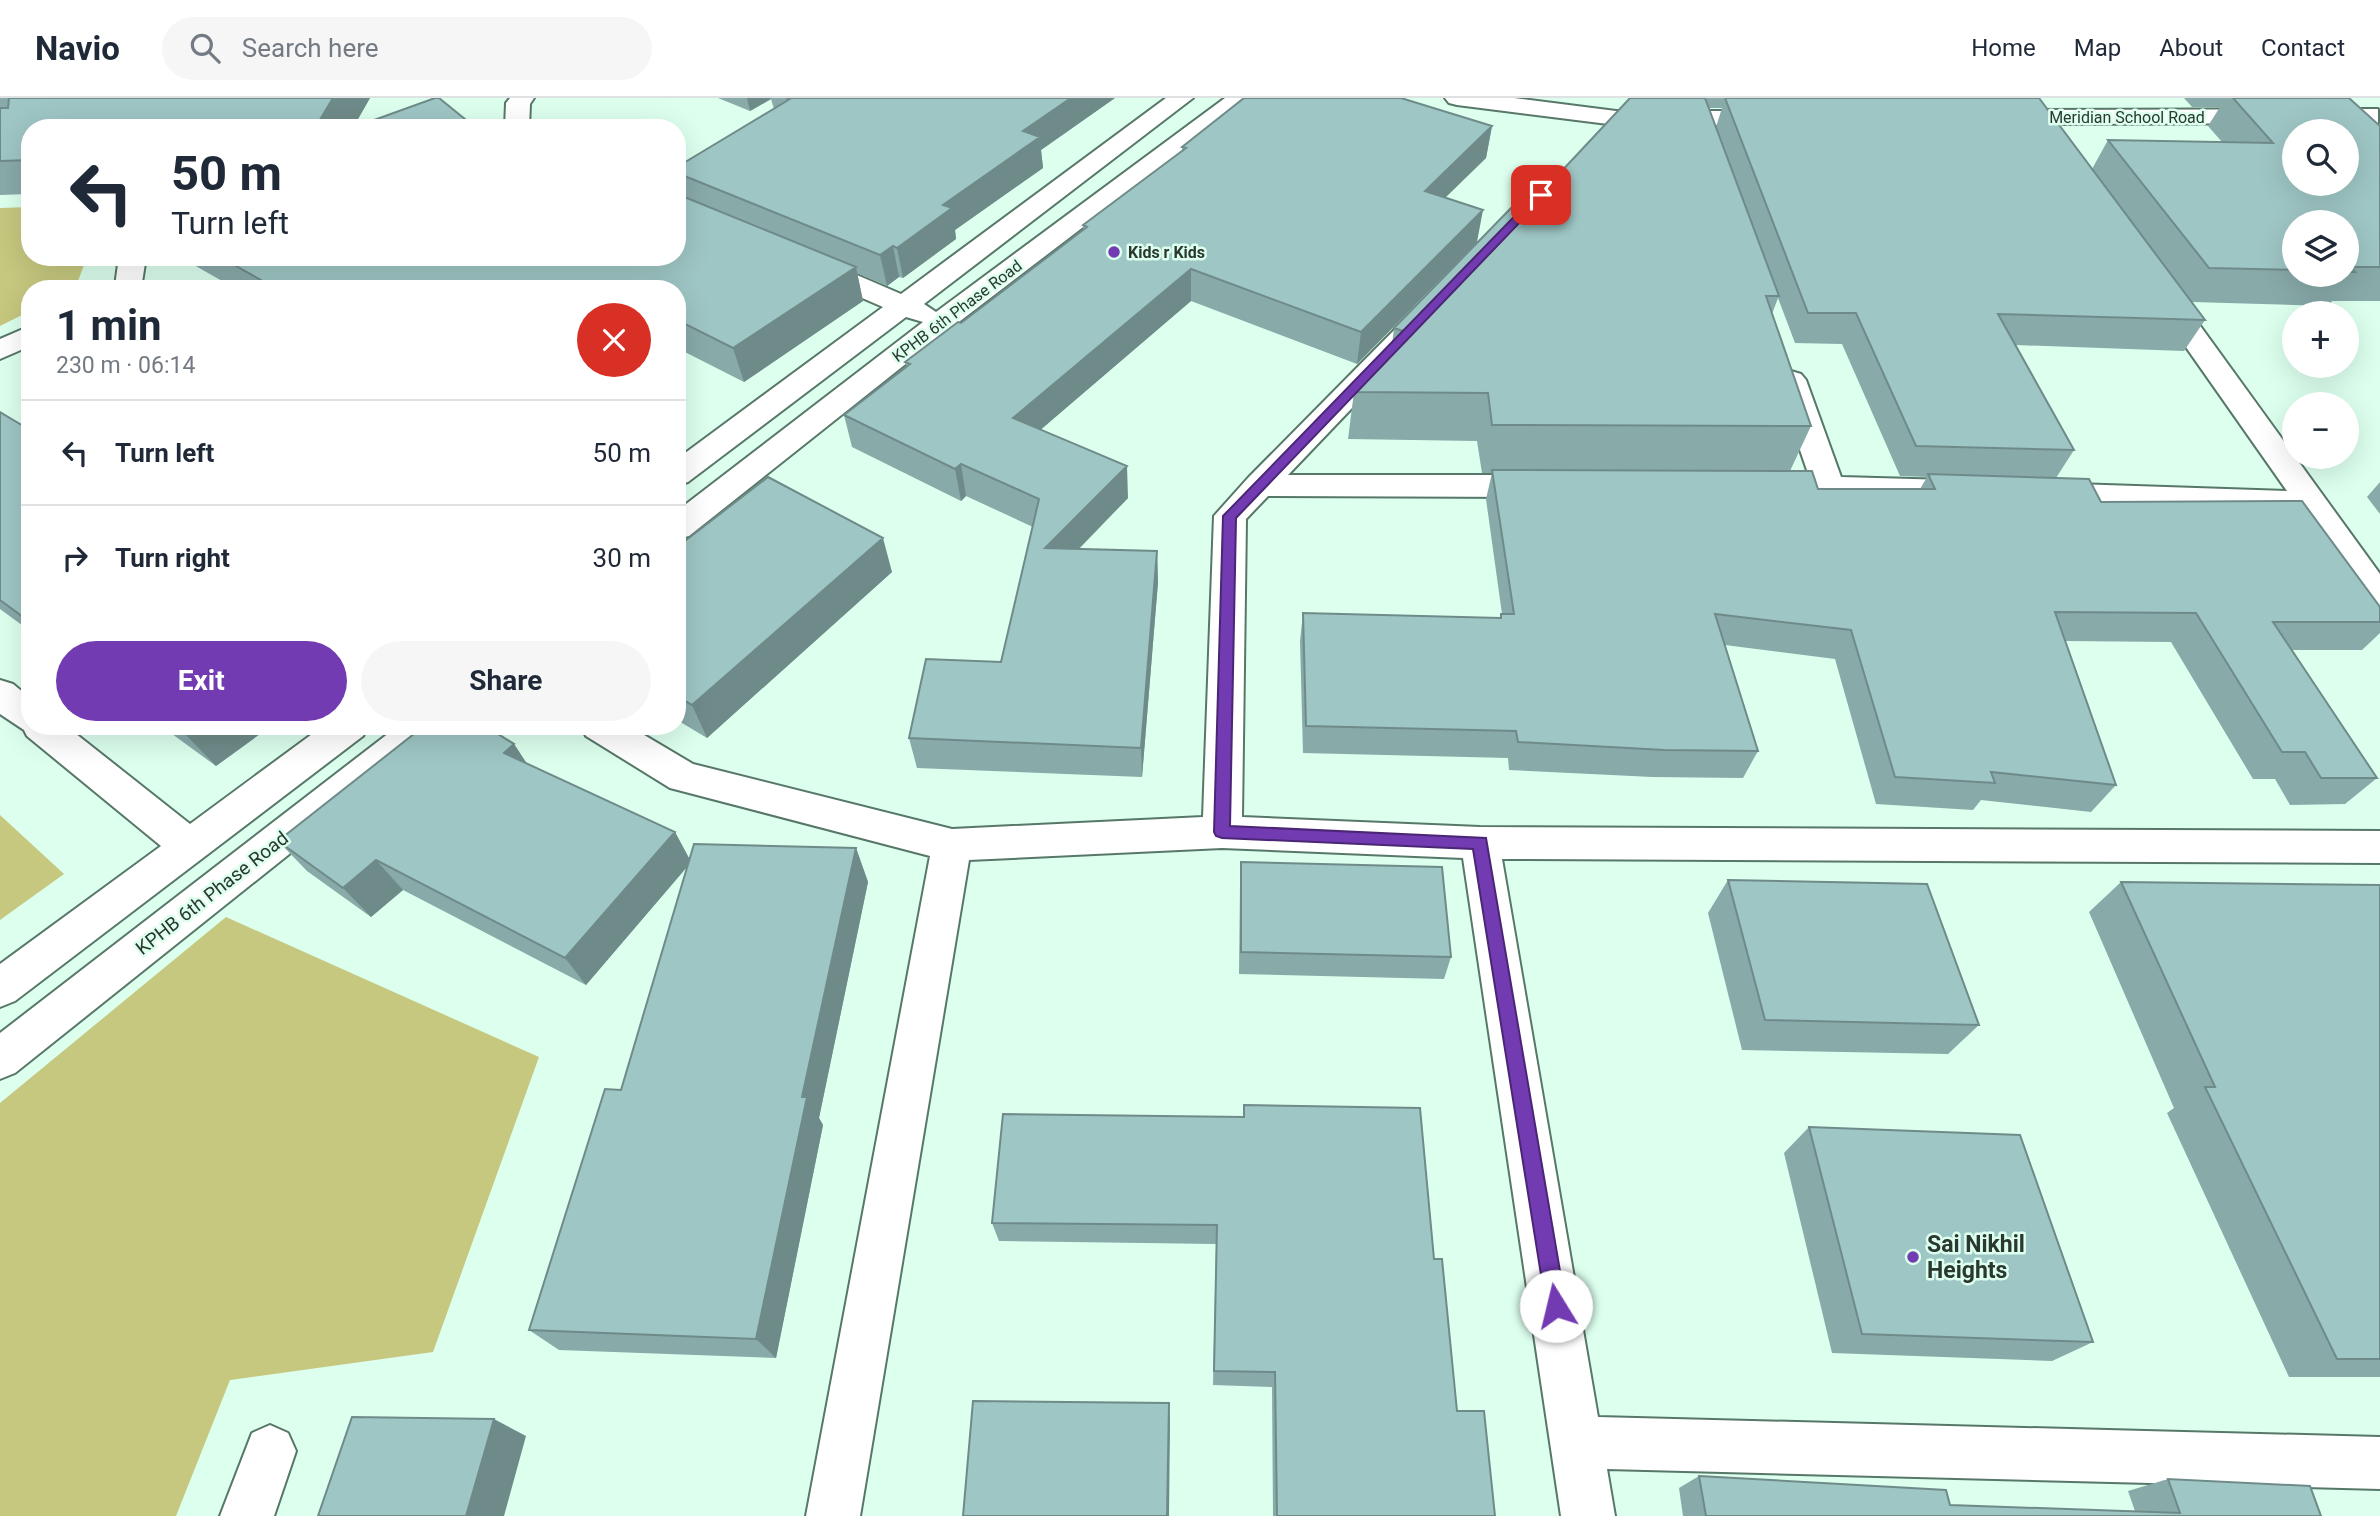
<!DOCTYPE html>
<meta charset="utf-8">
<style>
body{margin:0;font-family:Roboto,sans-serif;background:#f6f6f7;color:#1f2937;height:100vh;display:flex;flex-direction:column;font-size:26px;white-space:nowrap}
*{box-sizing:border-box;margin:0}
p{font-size:23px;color:#747a83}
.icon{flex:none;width:38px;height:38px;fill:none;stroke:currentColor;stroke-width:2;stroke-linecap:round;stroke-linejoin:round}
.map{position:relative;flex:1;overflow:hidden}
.sheet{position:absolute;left:21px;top:182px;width:665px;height:455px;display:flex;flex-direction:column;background:#fff;border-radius:28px;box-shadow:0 7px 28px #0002}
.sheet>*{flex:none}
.hud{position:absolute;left:21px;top:21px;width:665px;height:147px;border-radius:28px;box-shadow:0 7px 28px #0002;background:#fff;color:#1f2937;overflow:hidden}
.fabs{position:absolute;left:2282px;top:21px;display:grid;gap:14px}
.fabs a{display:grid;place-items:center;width:77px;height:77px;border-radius:50%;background:#fff;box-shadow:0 7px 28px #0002;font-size:35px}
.pin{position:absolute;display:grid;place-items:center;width:60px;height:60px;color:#fff;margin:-30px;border-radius:14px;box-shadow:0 4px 10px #0006}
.me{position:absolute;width:77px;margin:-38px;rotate:351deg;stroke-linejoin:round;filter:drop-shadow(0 0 5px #0008)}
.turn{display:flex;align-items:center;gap:24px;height:147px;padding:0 35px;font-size:32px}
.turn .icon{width:91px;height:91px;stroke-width:2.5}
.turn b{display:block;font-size:49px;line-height:60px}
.round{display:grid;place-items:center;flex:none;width:74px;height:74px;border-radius:37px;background:#f6f6f7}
.summary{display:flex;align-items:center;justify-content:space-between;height:119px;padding:0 35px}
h1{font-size:42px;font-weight:700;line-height:52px}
.primary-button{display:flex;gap:14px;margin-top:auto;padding:14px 35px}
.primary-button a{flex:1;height:80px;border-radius:42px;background:#723bb2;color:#fff;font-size:28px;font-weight:700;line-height:80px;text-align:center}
.primary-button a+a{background:#f6f6f7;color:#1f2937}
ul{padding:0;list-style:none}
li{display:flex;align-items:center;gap:21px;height:105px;padding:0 35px;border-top:2px solid #e0e1e3}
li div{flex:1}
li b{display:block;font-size:26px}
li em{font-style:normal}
header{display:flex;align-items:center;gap:42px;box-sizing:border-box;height:98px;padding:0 35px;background:#fff;border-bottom:2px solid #e0e1e3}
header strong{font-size:33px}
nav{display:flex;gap:38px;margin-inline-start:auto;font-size:24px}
.search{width:490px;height:63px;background:#f6f6f7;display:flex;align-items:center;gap:18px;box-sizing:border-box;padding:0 24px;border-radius:38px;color:#747a83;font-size:26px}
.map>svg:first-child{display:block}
.green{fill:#c6c87f}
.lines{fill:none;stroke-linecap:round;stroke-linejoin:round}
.minor-casing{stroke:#577768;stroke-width:4}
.minor{fill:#fff;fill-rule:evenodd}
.wall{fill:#88aaa9;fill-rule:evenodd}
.shaded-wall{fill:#6f8b89}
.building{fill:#9ec6c4;stroke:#6f8b89;stroke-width:2;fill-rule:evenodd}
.route{fill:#723bb2;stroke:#4a2674;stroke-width:2}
.poi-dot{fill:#723bb2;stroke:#dcffee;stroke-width:2.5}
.labels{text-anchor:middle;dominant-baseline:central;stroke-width:5;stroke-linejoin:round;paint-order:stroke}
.far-street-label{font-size:16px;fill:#2b3832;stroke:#dcffee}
.far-poi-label{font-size:16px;font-weight:bold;fill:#2b3832;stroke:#dcffee;text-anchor:start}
.street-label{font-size:19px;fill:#2b3832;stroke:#dcffee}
.near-poi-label{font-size:23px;font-weight:bold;fill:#2b3832;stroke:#dcffee;text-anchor:start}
</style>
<header>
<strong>Navio</strong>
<div class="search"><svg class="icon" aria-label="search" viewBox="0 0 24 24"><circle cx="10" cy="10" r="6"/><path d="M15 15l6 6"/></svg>Search here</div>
<nav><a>Home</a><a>Map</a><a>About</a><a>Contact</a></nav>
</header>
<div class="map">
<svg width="2380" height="1418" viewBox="0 0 2380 1418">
<rect width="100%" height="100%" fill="#dcffee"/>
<path class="green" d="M 30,109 L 30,159 L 87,159 L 75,191 L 30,191 L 30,213 L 0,228 L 0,110 Z
M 0,717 L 64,776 L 0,822 Z
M 226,819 L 539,959 L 433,1254 L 230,1282 L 176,1418 L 0,1418 L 0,1005 Z"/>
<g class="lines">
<defs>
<path id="minor" d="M 510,0 L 534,0 L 530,6 L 529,30 L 505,30 L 506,5 Z
M 1166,0 L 1193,0 L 924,206 L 936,214 L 1225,0 L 1252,0 L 951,230 L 689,438 L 677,441 L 677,413 L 923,224 L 906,219 L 688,384 L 677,387 L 677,361 L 883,209 L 802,174 L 798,168 L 802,162 L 812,160 L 822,162 L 901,196 Z
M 1445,0 L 1514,0 L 1616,13 L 1770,13 L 1778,15 L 1782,20 L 1778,25 L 1770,27 L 1616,27 L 1457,7 L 1449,5 Z
M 2378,11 L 2378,25 L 2002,26 L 1994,24 L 1990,19 L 1994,14 L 2002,12 Z
M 119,159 L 146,159 L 141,191 L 117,191 L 115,188 Z
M 2162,187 L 2172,189 L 2380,476 L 2380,513 L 2368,510 L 2302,415 L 2045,407 L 2034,404 L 2029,396 L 2034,388 L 2045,385 L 2287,393 L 2148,195 L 2152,189 Z
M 1427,207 L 1437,209 L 1441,215 L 1437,221 L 1288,377 L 1540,377 L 1551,381 L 1556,388 L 1551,395 L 1540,399 L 1268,398 L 1246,421 L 1242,719 L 1480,729 L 2380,733 L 2380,765 L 1502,761 L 1598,1319 L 2380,1339 L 2380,1391 L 1607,1371 L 1615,1418 L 1561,1418 L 1463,760 L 1222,750 L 969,762 L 860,1418 L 806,1418 L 930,758 L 670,690 L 586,638 L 581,628 L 629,628 L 693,666 L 952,731 L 1203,719 L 1214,418 L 1248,380 L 1417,209 Z
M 30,228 L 30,248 L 0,261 L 0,241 Z
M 1791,273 L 1801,276 L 1806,282 L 1841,379 L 1949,382 L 1960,385 L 1965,393 L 1960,401 L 1949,404 L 1765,400 L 1754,396 L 1749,389 L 1754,382 L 1765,378 L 1809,378 L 1776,282 L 1781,276 Z
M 0,582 L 13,586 L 30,600 L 30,628 L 66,628 L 190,726 L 323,628 L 368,628 L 363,638 L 15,903 L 0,909 L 0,866 L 161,748 L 27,638 L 24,632 L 0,616 Z
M 398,628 L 442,628 L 437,638 L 15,975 L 0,981 L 0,935 Z
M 270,1327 L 288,1335 L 296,1353 L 274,1418 L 220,1418 L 252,1335 Z"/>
</defs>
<use href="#minor" class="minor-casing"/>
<use href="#minor" class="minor"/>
</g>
<path class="wall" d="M 0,0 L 370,0 L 353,29 L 476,30 L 30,30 L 30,96 L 0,97 Z
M 718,0 L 1115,0 L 1041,52 L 1043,70 L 955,132 L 956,141 L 903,180 L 899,179 L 887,188 L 857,175 L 863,203 L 744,284 L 677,250 L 677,191 L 236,191 L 180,159 L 677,159 L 679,96 L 677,90 L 677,69 L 774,11 L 771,1 L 750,13 Z
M 1630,0 L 2039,0 L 2092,71 L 2108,42 L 2222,44 L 2208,28 L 2220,9 L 2192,9 L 2184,0 L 2349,0 L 2380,28 L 2380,203 L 2332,203 L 2329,208 L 2192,204 L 2205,222 L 2184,253 L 2016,247 L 2074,352 L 2056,380 L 2101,404 L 2380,509 L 2380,535 L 2362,552 L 2292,552 L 2377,680 L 2345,706 L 2290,707 L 2275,681 L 2253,681 L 2171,544 L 2065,543 L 2116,687 L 2091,714 L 1981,702 L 1973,712 L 1876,706 L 1835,561 L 1725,547 L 1758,653 L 1743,680 L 1652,679 L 1509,672 L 1508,660 L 1303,655 L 1300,543 L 1303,515 L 1500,520 L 1501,516 L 1502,516 L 1486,401 L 1492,375 L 1482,375 L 1477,343 L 1348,341 L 1354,294 L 1391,255 L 1394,230 L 1527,110 ZM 1709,10 L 1722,10 L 1716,29 ZM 2294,124 L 2347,124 L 2347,177 L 2294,177 ZM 1778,200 L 1795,245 L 1842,246 L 1900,378 L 1927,379 L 1920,391 L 1818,391 L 1790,373 L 1811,328 L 1772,216 Z
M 1492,28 L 1486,60 L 1445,100 L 1477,144 L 1357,266 L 1191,203 L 1041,331 L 1128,400 L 1079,451 L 1157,453 L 1158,484 L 1142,679 L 917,670 L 909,640 L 1001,564 L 1033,429 L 966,398 L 961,403 L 852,349 L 844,317 L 906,269 L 905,264 L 961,225 L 1083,132 L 1083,127 L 1182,53 L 1182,49 Z
M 0,314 L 30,332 L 30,533 L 0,511 Z
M 2380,384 L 2380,416 L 2367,399 Z
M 677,449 L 892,474 L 707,640 L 677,622 Z
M 161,628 L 271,628 L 216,668 Z
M 514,646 L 527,666 L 675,734 L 690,762 L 856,750 L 868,784 L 819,1020 L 823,1027 L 776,1260 L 559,1252 L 529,1232 L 621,992 L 688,768 L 586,887 L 403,792 L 371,819 L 307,773 L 278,743 Z
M 1241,764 L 1451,859 L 1444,881 L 1239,876 L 1240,787 Z
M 1728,782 L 1979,927 L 1948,956 L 1742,952 L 1708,815 Z
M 2121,784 L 2380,787 L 2380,1279 L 2289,1279 L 2167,1015 L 2174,1010 L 2089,814 Z
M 1244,1007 L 1434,1161 L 1457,1313 L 1495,1418 L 1273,1418 L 1272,1289 L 1213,1287 L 1216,1146 L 999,1143 L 992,1125 L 1243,1019 Z
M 1809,1029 L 2093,1244 L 2052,1263 L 1832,1255 L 1784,1055 Z
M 1699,1378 L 1950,1407 L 2135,1413 L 2128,1393 L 2168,1381 L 2321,1418 L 1683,1418 L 1679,1390 Z"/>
<path class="shaded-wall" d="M 333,0 L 370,0 L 353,30 L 315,30 Z
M 747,0 L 771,0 L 771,1 L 750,13 Z
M 1071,0 L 1115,0 L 1041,52 L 1043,70 L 955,132 L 956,141 L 903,180 L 897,150 L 1023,33 Z
M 1492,28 L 1486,60 L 1420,124 L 1425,93 Z
M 1483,112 L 1477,144 L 1357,266 L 1361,234 Z
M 893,148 L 899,179 L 887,188 L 880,157 Z
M 856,169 L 863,203 L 744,284 L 733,250 Z
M 1191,171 L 1191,203 L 1017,352 L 1013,320 Z
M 961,366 L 966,398 L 961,403 L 955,371 Z
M 1127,368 L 1128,400 L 1049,481 L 1045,450 Z
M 883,440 L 892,474 L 707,640 L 692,607 Z
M 1157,453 L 1158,484 L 1142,679 L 1141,650 Z
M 197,628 L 271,628 L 216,668 L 185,636 Z
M 514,646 L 535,678 L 504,655 Z
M 675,734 L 691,764 L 586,887 L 565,860 Z
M 856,750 L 868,784 L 819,1020 L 823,1027 L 776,1260 L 756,1241 L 802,999 Z
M 376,762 L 403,792 L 371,819 L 343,790 Z
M 1169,1305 L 1170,1322 L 1169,1418 L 1167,1418 Z
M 494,1321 L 526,1338 L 504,1418 L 466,1418 Z"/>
<path class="building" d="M 9,0 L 333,0 L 315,30 L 30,30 L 30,62 L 0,63 L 0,10 L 8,10 Z
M 435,0 L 439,0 L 476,30 L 352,30 Z
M 786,0 L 1071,0 L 1023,33 L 1040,39 L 943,107 L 952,110 L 897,150 L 893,148 L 880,157 L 677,75 L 677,69 L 790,1 Z
M 1244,0 L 1401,0 L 1492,28 L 1425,93 L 1483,112 L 1361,234 L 1191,171 L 1013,320 L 1127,368 L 1045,450 L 1157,453 L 1141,650 L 909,640 L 926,561 L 1001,564 L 1039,401 L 961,366 L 955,371 L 844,317 L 910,266 L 905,264 L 958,224 L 961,225 L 1087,129 L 1083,127 L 1186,50 L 1182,49 Z
M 1630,0 L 1705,0 L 1779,198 L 1766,198 L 1811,328 L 1492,327 L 1488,295 L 1354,294 L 1409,235 L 1394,230 L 1515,106 L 1527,110 Z
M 1725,0 L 2039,0 L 2205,222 L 1998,216 L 2074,352 L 1916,348 L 1856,215 L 1808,215 Z
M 2233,0 L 2349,0 L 2380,28 L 2380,169 L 2351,169 L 2355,174 L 2347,174 L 2347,124 L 2294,124 L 2294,172 L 2209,170 L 2108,42 L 2273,45 ZM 2294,33 L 2347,33 L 2347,86 L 2294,86 Z
M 677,96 L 856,169 L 733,250 L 677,222 L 677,191 L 277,191 L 220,159 L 677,159 Z
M 0,314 L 30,332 L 30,524 L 0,502 Z
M 1492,372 L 1812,373 L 1818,391 L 1935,391 L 1928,376 L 2089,381 L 2101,404 L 2302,403 L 2380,509 L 2380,524 L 2273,524 L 2377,680 L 2321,680 L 2305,654 L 2282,654 L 2196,515 L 2055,514 L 2116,687 L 1991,674 L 1995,685 L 1895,679 L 1851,532 L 1715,516 L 1758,653 L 1664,652 L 1518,644 L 1516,633 L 1306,628 L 1303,515 L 1501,520 L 1501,516 L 1514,516 Z
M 768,379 L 883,440 L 692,607 L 677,598 L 677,449 Z
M 174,628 L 197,628 L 185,636 Z
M 424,628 L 485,628 L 514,646 L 504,655 L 675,734 L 565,860 L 376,762 L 343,790 L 278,743 Z
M 694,746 L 856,750 L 802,999 L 807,999 L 756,1241 L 529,1232 L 605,991 L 621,992 Z
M 1241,764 L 1442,769 L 1451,859 L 1241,854 Z
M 1728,782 L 1927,786 L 1979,927 L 1765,922 Z
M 2121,784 L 2380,787 L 2380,1261 L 2337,1261 L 2205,989 L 2215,989 Z
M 1244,1007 L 1420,1010 L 1434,1161 L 1442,1161 L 1457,1313 L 1484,1313 L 1495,1418 L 1277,1418 L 1275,1274 L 1214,1273 L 1217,1127 L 992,1125 L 1003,1016 L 1244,1019 Z
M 1809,1029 L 2020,1037 L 2093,1244 L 1862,1236 Z
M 973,1303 L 1169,1305 L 1167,1418 L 963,1418 Z
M 352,1319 L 494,1321 L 466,1418 L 318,1418 Z
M 1699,1378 L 1946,1392 L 1950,1407 L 2180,1415 L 2168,1381 L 2310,1388 L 2321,1418 L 1706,1418 Z"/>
<path class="route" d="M 1537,95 L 1546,97 L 1236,420 L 1230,728 L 1486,740 L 1566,1208 L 1563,1215 L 1556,1218 L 1549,1215 L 1546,1208 L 1473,751 L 1222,740 L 1216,738 L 1214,734 L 1223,418 Z"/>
<g class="poi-dot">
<circle cx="1114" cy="154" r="7"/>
<circle cx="1913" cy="1159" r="7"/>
</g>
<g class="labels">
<g class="far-street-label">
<text x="2127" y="19">Meridian School Road</text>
<text transform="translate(957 213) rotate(-37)">KPHB 6th Phase Road</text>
</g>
<g class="far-poi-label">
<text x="1128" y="154">Kids r Kids</text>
</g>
<g class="street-label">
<text transform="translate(212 795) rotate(-38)">KPHB 6th Phase Road</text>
</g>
<g class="near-poi-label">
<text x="1927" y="1146">Sai Nikhil<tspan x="1927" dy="26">Heights</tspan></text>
</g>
</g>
</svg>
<div class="fabs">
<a><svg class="icon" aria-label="search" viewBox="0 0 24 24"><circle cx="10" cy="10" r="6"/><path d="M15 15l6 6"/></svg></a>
<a><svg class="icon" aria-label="layers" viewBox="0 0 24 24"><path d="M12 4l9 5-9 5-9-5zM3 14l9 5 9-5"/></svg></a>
<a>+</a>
<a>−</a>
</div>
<div class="pin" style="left:1541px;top:97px;background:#d93025"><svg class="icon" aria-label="arrive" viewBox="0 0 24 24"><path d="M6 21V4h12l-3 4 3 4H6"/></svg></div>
<svg class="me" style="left:1556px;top:1208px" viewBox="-20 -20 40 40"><circle r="19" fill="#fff"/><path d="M0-13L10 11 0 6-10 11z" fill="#723bb2"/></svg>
<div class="hud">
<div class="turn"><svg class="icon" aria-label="left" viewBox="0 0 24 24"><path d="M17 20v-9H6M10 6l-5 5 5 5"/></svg><div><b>50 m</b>Turn left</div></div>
</div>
<section class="sheet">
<div class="summary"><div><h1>1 min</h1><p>230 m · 06:14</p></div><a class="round" style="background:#d93025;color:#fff"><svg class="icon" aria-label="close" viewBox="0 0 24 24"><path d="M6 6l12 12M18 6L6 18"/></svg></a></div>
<ul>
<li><svg class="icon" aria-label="left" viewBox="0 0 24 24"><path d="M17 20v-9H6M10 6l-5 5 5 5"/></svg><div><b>Turn left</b></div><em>50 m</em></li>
<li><svg class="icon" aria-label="right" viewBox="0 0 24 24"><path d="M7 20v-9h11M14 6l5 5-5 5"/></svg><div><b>Turn right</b></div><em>30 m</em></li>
</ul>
<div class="primary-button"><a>Exit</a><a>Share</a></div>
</section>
</div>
